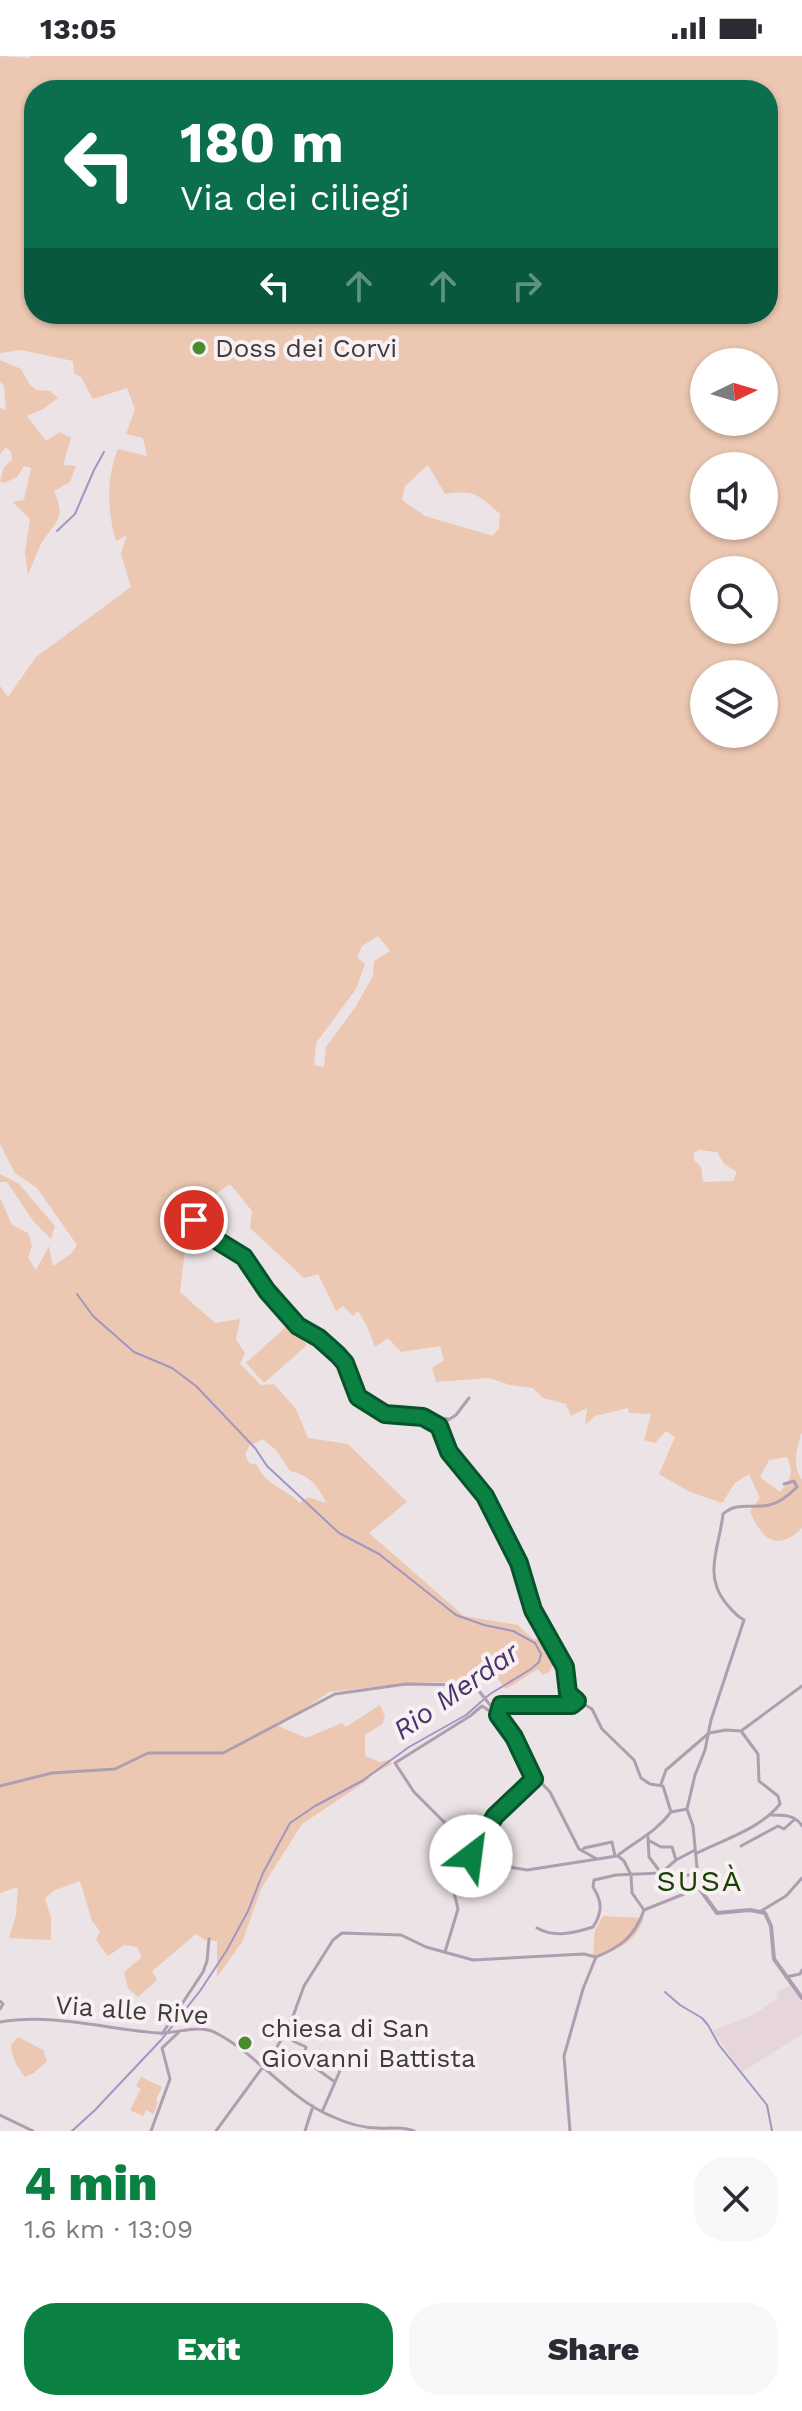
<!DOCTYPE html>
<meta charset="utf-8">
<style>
body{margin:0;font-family:"Work Sans",sans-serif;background:#f7f7f7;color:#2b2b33;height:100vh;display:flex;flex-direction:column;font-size:30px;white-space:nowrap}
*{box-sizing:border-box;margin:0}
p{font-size:26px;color:#7c7c81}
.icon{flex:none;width:44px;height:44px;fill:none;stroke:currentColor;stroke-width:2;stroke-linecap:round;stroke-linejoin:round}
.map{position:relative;height:2075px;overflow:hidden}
.side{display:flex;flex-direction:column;background:#fff;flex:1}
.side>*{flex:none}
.top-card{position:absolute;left:24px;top:24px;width:754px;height:244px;border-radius:32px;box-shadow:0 2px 6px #0004;background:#0b6e4f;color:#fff;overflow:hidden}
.needle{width:52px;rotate:85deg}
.buttons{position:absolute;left:690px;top:292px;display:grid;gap:16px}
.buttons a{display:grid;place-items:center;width:88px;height:88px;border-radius:50%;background:#fff;box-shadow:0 2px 6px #0004;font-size:40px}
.pin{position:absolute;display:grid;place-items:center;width:68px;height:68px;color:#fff;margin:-34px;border:4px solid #fff;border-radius:50%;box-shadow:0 2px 8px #0007}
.me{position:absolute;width:88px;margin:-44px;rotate:30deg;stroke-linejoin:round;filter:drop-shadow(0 0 6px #0008)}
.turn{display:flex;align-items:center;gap:28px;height:168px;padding:0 24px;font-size:36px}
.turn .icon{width:104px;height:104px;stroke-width:2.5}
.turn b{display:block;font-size:56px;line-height:68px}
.lanes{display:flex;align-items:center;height:76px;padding:0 24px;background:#0003;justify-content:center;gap:40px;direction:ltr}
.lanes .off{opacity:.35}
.round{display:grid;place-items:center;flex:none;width:84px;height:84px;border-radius:32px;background:#f7f7f7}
.head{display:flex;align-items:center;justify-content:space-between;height:136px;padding:0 24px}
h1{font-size:48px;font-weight:800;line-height:60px;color:#0b8043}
.action{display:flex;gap:16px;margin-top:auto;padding:16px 24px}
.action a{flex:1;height:92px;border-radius:32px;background:#0b8043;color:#fff;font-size:32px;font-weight:800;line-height:92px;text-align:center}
.action a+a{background:#f7f7f7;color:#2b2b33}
.status{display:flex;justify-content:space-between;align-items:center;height:56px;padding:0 40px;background:#fff;direction:ltr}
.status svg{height:22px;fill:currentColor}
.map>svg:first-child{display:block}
.built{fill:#e6d6db}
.green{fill:#ecc7b2;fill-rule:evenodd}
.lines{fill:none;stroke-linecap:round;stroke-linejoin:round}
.stream{stroke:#a395c3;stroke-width:2}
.minor{stroke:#af9eaf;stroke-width:3}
.tertiary{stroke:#af9eaf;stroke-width:4}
.route-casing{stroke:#07532c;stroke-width:20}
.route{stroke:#0b8043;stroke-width:14}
.poi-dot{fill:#4a8b2e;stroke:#f8f0f2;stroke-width:3}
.labels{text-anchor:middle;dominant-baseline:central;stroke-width:8;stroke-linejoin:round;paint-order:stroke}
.poi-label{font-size:26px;fill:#3e3b3c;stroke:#f8f0f2;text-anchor:start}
.street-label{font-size:26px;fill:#3e3b3c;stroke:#f8f0f2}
.water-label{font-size:28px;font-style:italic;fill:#49346e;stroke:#f8f0f2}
.quarter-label{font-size:30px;letter-spacing:2px;fill:#184102;stroke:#f8f0f2}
</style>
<div class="status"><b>13:05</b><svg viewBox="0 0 49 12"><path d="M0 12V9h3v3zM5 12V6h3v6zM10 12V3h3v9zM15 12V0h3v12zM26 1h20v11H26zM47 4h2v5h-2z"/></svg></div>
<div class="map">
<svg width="802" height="2075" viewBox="0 0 802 2075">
<rect width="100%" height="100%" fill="#ebe3e5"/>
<path class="built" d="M 790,1929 L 802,1946 L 802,1978 L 741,2017 L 713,1974 L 753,1959 L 779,1942 L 776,1937 Z"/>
<path class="green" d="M 0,0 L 29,2 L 30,0 L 802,0 L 802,1376 C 796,1392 792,1410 802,1424 L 802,1472 C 777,1496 762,1484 750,1455 L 760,1442 L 749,1418 L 735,1427 L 722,1447 L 688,1435 L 659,1418 L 675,1381 L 666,1375 L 655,1387 L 644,1384 L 651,1358 L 629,1357 L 628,1352 L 595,1360 L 585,1369 L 587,1352 L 571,1360 L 566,1348 L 543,1342 L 533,1332 L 510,1329 L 489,1322 L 436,1326 L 432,1312 L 444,1304 L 440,1290 L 401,1296 L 388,1282 L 375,1291 L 366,1268 L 358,1255 L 353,1260 L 343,1250 L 336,1255 L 318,1218 L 304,1222 L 250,1172 L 252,1155 L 230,1128 L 200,1149 L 173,1175 L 186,1186 L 180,1236 L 215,1267 L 240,1263 L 236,1284 L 245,1297 L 240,1308 L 261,1329 L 274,1328 L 296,1353 L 308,1382 L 348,1388 L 407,1446 L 369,1477 L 464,1560 L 518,1569 L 533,1583 L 548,1584 L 557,1602 L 549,1616 L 542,1619 L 538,1613 L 506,1633 L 496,1620 L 460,1626 L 408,1627 L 329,1636 L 298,1657 L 274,1668 L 306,1682 L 342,1667 L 346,1671 L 380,1649 L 385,1661 L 382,1668 L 365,1679 L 365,1700 L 380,1706 L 388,1704 L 392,1708 L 371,1719 L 368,1724 L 302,1768 L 261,1833 L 242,1886 L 217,1921 L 217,1885 L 205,1884 L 196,1878 L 152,1915 L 157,1924 L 138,1941 L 128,1932 L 124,1916 L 142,1901 L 137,1891 L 124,1889 L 108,1900 L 96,1884 L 100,1875 L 92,1865 L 80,1825 L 55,1834 L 45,1842 L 51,1862 L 51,1884 L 9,1882 L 16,1859 L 18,1831 L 0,1837 L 0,1142 L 12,1169 L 28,1177 L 32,1190 L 28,1202 L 36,1214 L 49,1190 L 53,1210 L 72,1197 L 77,1189 L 37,1132 L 15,1117 L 0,1088 L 0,630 L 8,641 L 36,601 L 131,531 L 121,498 L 127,479 L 116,485 C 107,454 106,423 118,393 L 147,400 L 143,382 L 126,378 L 135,354 L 127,332 L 93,343 L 81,321 L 74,317 L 73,305 L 21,294 L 0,297 ZM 34,34 L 768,34 L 768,258 L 34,258 L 34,159 L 29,158 L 29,152 L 34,150 ZM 704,306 L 764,306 L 764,366 L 704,366 ZM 428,409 L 445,438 C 476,434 477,438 500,458 L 499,472 L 493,480 L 425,460 L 402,444 L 405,430 ZM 704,410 L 764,410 L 764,470 L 704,470 ZM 704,514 L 764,514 L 764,574 L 704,574 ZM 704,618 L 764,618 L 764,678 L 704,678 ZM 378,880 L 390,895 L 374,905 L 373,920 L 356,950 L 326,991 L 324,1011 L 314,1009 L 316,987 L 356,933 L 365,908 L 357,901 L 362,890 ZM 699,1094 L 717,1096 L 724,1108 L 737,1116 L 733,1125 L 703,1126 L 701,1111 L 694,1104 L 694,1097 ZM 263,1383 L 277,1395 L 290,1415 C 309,1419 318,1429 326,1447 L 308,1441 L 300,1447 C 286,1433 265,1429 257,1409 L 249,1407 L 245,1398 L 249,1390 ZM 787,1401 C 794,1416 791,1424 780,1436 L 760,1421 L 769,1404 Z
M 0,304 L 21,313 L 30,329 L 37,334 L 50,335 L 58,342 L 43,353 L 27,360 L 46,385 L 60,376 L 71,382 L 63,409 L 76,410 L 70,426 L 54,435 C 67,465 55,464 41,488 C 36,498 32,509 28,519 L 25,497 L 30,463 L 13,446 L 24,444 L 31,412 L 24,410 L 17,421 L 4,427 L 0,425 L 4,411 L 12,404 L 11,396 L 6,391 L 0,398 L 0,352 L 6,354 L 4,329 L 0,326 Z
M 0,1118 L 19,1128 L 55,1170 L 51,1183 L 34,1166 L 7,1126 L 0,1126 Z
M 288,1269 L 307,1289 L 264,1327 L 246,1307 Z
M 603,1860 L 644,1862 C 634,1888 619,1893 593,1900 L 595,1874 Z
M 18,1981 L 43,1994 L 47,2005 L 34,2017 L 25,2021 C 17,2010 12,2003 11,1989 Z
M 141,2021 L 162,2031 L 156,2044 L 158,2046 L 154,2058 L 146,2054 L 143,2060 L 130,2054 L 141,2033 L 136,2030 Z"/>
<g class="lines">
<path class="stream" d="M 57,475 L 75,458 L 94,414 L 104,396
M 665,1936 L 680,1949 L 702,1962 L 708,1969 L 719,1989 L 767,2049 L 772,2075
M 72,2075 L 95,2054 L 162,1983 L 200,1935 L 227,1894 L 248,1855 L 263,1817 L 290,1767 L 315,1750 L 362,1725 L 409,1691 L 466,1659 L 490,1638 L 531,1613 L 539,1606 L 541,1598 L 535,1587 L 513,1575 L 484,1569 L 456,1559 L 379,1498 L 339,1477 L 267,1410 L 255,1392 L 196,1330 L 172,1312 L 134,1296 L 93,1260 L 77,1238"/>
<path class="minor" d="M 194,1164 L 213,1182 L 244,1201 L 267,1235 L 298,1270 L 319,1282 L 338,1299 L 345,1307 L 358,1341 L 385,1358 L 423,1361 L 439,1370 L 449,1396 L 485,1440 L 519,1507 L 533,1554 L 565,1611 L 570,1640 L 592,1653 L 602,1673 L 634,1704 L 641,1722 L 650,1728 L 663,1730 L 671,1756 L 687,1753
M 425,1361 L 449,1363
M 439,1370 L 456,1359 L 469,1342
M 491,1650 L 561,1650 L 572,1649 L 577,1645
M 709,1677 L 726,1674 L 741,1675 L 802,1630
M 661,1728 L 666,1714 L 709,1677
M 0,1730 L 52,1717 L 115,1713 L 148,1697 L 223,1697 L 335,1638 L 406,1628 L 466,1629 L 479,1635 L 509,1673 L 529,1714 L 550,1736 L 579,1793 L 597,1803
M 772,1759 C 783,1759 796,1759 802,1770
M 648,1781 L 649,1801 L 661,1817
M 648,1784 L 661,1791 L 672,1791 L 676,1804
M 741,1790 L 778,1770 L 784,1773 L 795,1763
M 582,1795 L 584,1792 L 612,1786 L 615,1800
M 697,1797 C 725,1783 760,1773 780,1748 L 778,1740 L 759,1725 L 758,1698 L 741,1675
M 471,1799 L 495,1760 L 534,1723
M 617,1800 C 636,1785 656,1776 671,1756
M 618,1800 L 624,1805 L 631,1819
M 475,1805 L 457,1779 L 414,1736 L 395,1707 L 470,1660 L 482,1650 L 496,1659
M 661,1817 L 676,1804 L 695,1794
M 631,1819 L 632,1837 L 644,1854
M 761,1855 L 786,1840 L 802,1822
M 537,1872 C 555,1882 574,1877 593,1871 C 603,1856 602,1845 593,1831 L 594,1824 L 616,1819 L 661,1817 L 672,1821 L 697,1818
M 445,1896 L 458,1853 L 451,1824 L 463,1810 L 475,1805 L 527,1814 L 617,1800
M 596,1901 C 621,1891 635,1880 644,1854 L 699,1832 L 693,1770 L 687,1753 L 695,1719 L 705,1694 L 711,1664 L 744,1564 C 735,1559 731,1553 725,1546 C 703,1518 720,1489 723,1458 C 737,1445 752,1453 769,1449 C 780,1447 789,1439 797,1431 L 794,1425 L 784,1428
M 786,1921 L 800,1918 L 802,1914
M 0,1945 L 3,1948 L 0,1953
M 0,1966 C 52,1957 106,1973 158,1977 C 177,1978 200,1967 218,1978 C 259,2000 288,2042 331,2060 C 346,2067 363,2072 378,2072 C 392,2073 402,2070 414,2075
M 286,1977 L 293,1981 L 293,1985 L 306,1991 L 304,2000 L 309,2001 L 307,2006 L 335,2026
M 162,1978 L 203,1916 L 207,1905 L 209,1883
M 276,1993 L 303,2000
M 322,2056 L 346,2001
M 0,2059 L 33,2075
M 151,2075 L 170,2023 L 162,1992 L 178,1977
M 216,2075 L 276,1993 L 292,1963 L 304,1930 L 333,1884 L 342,1877 L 401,1879 L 426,1891 L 473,1904 L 584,1898 L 596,1901
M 305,2075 L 313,2050
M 570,2075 L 564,2000 L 583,1933 L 596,1901"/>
<path class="tertiary" d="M 699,1832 L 717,1857 L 750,1854 L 765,1857 L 771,1870 L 774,1903 L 802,1942"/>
</g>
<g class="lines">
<defs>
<path id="route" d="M 194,1164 L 213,1182 L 244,1201 L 267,1235 L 298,1270 L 319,1282 L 338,1299 L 345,1307 L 358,1341 L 385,1358 L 423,1361 L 439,1370 L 449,1396 L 485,1440 L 519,1507 L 533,1554 L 565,1611 L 568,1637 L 577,1645 L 572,1649 L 501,1649 L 498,1659 L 514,1681 L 534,1723 L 495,1760 L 471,1800"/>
</defs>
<use href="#route" class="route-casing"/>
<use href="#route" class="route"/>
</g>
<g class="poi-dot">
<circle cx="199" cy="292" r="8"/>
<circle cx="245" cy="1987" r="8"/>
</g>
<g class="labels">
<g class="poi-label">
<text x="215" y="292">Doss dei Corvi</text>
<text x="261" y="1972">chiesa di San<tspan x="261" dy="30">Giovanni Battista</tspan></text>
</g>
<g class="street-label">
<text transform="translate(132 1954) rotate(4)">Via alle Rive</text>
</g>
<g class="water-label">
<text transform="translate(456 1635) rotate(-35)">Rio Merdar</text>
</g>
<g class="quarter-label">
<text x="700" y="1824">SUSÀ</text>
</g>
</g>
</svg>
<div class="buttons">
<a><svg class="needle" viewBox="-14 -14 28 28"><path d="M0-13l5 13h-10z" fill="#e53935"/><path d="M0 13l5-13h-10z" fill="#7c7c81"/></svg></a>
<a><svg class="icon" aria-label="sound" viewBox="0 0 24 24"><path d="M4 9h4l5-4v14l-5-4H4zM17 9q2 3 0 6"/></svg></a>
<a><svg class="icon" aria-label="search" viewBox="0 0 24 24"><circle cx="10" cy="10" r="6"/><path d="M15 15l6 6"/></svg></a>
<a><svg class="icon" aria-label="layers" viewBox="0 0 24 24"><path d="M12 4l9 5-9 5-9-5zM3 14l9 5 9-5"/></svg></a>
</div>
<div class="pin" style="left:194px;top:1164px;background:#d93025"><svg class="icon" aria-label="arrive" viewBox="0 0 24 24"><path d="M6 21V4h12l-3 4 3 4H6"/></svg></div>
<svg class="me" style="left:471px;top:1800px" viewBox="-20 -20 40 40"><circle r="19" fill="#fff"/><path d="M0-13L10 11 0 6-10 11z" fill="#0b8043"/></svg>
<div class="top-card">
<div class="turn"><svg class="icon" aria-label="left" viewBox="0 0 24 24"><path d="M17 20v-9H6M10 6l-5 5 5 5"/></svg><div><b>180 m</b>Via dei ciliegi</div></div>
<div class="lanes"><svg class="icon" aria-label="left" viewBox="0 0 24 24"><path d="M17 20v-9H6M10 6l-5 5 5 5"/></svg><svg class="icon off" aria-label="ahead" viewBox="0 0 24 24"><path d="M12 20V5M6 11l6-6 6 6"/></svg><svg class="icon off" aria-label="ahead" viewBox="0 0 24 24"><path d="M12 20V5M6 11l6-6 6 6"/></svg><svg class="icon off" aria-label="right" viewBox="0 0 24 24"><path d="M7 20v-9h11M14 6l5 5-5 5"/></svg></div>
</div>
</div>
<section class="side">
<div class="head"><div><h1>4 min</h1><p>1.6 km · 13:09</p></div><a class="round"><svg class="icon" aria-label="close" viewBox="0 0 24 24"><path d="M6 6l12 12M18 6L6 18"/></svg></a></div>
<div class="action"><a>Exit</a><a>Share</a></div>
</section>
